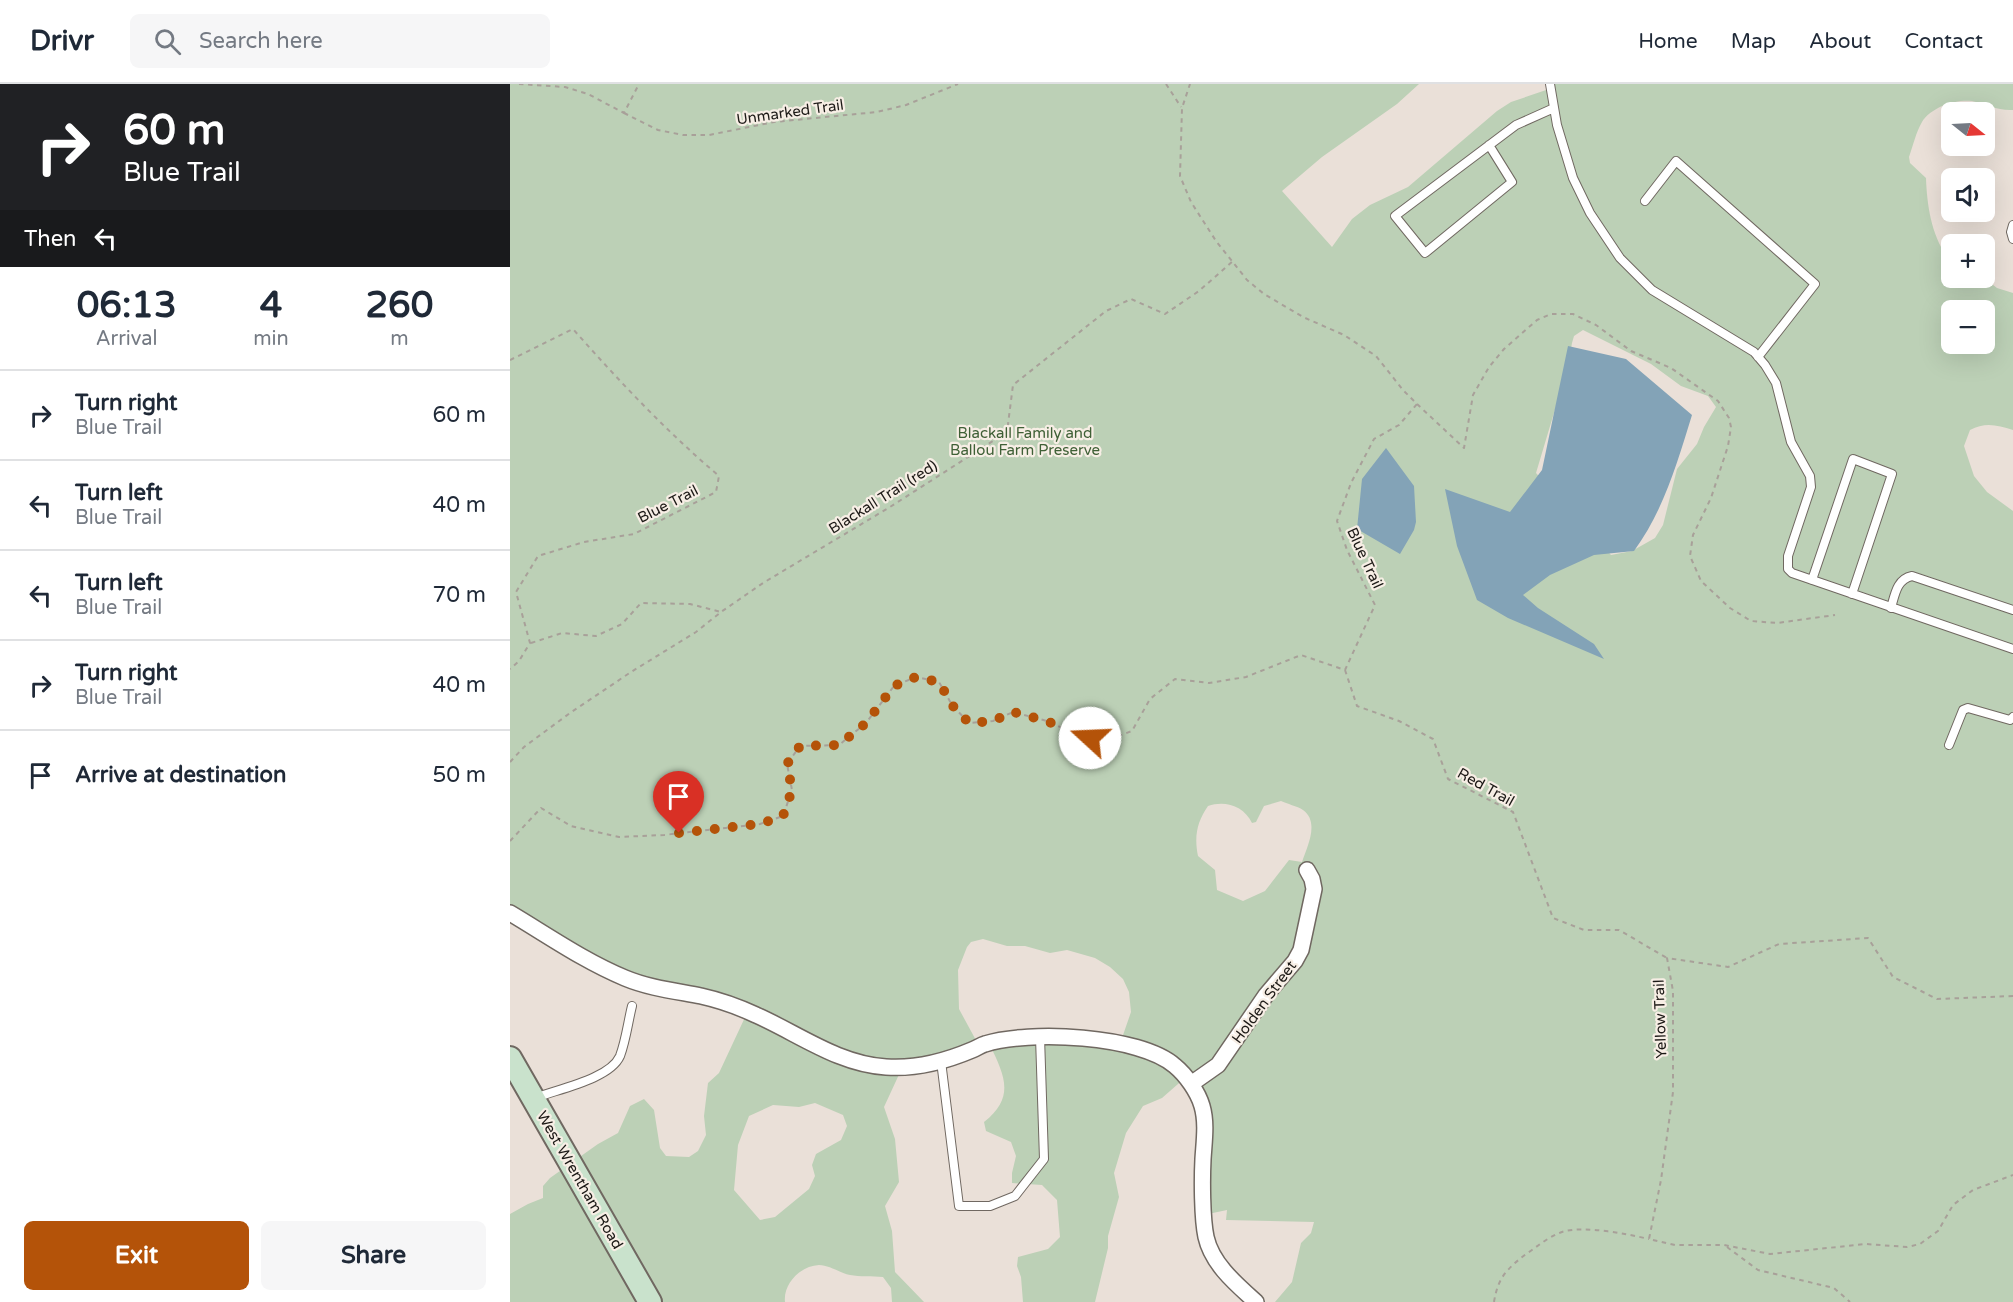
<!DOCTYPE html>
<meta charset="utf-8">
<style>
body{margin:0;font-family:"Varela Round",sans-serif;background:#f6f6f7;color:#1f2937;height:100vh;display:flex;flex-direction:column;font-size:22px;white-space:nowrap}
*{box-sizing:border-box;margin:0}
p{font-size:20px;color:#747a83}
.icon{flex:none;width:33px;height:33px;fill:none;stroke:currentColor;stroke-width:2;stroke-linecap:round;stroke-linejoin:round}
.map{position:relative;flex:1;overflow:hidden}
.sheet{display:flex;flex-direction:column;background:#fff;width:510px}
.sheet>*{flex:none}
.banner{background:#202124;color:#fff;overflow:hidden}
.needle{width:39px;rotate:108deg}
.tools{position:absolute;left:1431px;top:18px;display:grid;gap:12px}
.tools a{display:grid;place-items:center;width:54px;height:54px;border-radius:9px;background:#fff;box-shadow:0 6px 24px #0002;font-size:30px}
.pin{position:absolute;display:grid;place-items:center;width:51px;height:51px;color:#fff;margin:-62px -26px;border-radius:50% 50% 50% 0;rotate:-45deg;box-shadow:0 0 6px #0007}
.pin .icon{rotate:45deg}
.me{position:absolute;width:66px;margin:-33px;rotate:290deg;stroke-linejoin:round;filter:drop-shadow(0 0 4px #0008)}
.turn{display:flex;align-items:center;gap:21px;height:126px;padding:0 24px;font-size:27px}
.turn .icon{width:78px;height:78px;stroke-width:2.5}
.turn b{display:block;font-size:42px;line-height:51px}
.then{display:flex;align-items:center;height:57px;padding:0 24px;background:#0003;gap:12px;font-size:22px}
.eta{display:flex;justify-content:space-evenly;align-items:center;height:102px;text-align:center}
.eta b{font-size:36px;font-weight:800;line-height:42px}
.cta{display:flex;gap:12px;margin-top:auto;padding:12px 24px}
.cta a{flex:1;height:69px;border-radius:9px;background:#b45309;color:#fff;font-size:24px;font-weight:800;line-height:69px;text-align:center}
.cta a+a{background:#f6f6f7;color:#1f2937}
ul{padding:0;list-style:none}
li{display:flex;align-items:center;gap:18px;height:90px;padding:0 24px;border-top:2px solid #e0e1e3}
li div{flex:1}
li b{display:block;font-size:22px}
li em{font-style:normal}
header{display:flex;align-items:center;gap:36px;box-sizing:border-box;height:84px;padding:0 30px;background:#fff;border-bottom:2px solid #e0e1e3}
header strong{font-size:28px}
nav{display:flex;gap:33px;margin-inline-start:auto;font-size:21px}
.search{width:420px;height:54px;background:#f6f6f7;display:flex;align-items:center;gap:15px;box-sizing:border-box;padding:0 21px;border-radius:9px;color:#747a83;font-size:22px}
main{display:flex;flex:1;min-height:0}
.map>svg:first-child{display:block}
.green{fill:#bcd0b6;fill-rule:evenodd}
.water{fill:#83a3b7}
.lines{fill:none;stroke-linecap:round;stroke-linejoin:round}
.lane-casing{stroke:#706861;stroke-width:10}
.street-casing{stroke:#706861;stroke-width:18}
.secondary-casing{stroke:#706861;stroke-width:26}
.path{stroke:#a8a099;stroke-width:2;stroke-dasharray:4.5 4.5;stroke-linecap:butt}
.lane{stroke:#fff;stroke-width:8}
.street{stroke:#fff;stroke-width:15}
.secondary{stroke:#c9e2cc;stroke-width:22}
.route{stroke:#b45309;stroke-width:10;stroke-dasharray:0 18}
.labels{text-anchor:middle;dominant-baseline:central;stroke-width:4.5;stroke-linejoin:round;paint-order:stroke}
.street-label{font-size:15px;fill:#1c1916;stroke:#f7eee5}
.park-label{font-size:15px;fill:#3f6036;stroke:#f7eee5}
</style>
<header>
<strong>Drivr</strong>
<div class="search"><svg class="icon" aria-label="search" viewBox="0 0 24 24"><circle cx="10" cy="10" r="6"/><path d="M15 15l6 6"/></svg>Search here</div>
<nav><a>Home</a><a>Map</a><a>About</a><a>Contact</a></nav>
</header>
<main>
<section class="sheet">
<div class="banner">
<div class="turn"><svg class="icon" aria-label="right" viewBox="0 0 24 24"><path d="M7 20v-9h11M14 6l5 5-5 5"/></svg><div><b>60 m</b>Blue Trail</div></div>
<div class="then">Then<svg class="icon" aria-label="left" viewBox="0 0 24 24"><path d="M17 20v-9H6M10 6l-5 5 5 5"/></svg></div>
</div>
<div class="eta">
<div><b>06:13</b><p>Arrival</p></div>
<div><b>4</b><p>min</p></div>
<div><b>260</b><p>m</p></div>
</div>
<ul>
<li><svg class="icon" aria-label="right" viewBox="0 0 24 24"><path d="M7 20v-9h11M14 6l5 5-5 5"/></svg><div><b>Turn right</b><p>Blue Trail</p></div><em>60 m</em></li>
<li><svg class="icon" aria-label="left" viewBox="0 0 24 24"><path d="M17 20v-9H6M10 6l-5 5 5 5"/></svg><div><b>Turn left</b><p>Blue Trail</p></div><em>40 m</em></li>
<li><svg class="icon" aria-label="left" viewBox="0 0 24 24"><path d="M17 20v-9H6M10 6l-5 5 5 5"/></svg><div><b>Turn left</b><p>Blue Trail</p></div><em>70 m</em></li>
<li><svg class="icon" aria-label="right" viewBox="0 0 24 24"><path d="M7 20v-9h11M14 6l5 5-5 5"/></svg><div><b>Turn right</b><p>Blue Trail</p></div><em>40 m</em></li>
<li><svg class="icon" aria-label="arrive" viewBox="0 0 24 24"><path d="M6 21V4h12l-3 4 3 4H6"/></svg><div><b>Arrive at destination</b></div><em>50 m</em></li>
</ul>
<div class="cta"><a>Exit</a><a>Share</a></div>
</section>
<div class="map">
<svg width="1503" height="1218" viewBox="0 0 1503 1218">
<rect width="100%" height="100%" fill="#eae0d8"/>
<path class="green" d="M 0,0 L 909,0 L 887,20 L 812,73 L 772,107 L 822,163 L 842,135 L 860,121 L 898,103 L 987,27 L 1001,18 L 1042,4 L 1045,0 L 1503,0 L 1503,26 C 1488,27 1476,20 1462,17 C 1446,15 1421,23 1412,38 C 1406,48 1403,62 1399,73 L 1400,79 L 1416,94 C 1417,123 1422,155 1441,178 L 1442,194 L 1474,194 L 1487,204 L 1503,209 L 1503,346 C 1487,341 1475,338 1460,346 L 1454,362 L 1464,392 L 1477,408 L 1503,427 L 1503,1218 L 765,1218 L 782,1198 L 791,1159 L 801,1149 L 804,1138 L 716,1136 L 717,1126 L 698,1130 L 690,1028 L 676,993 L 652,1014 L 633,1022 L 616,1049 L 604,1089 L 609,1113 L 598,1152 L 598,1164 L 585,1218 L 513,1218 L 511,1193 L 507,1182 L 508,1173 L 538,1165 L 550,1153 L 547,1116 L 532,1101 L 502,1099 L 502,1089 L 506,1072 L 501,1058 L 476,1047 L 474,1038 C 506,1013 494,991 480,961 L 612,954 L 621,928 L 619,908 L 613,895 L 600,883 L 585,874 L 557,866 L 540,869 L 515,862 L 497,862 L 473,855 L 461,858 L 457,863 L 448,886 L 449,925 L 468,960 L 392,984 L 374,1023 L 385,1055 L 389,1098 L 375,1122 L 382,1147 L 385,1188 L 414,1218 L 382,1218 L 381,1204 L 373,1193 C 362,1192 350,1193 340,1191 C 330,1189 319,1181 309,1181 C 290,1182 273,1200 275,1218 L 0,1218 L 0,1130 L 18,1120 L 33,1114 L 33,1102 L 40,1094 L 88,1060 L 108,1049 L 120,1022 L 134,1015 L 144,1026 L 150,1064 L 156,1072 L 179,1073 L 188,1067 L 196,1051 L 194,1032 L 198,999 L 209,989 L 237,929 L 110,887 L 0,828 ZM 1442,226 L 1474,226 L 1474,260 L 1442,260 ZM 1073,246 L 1141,280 L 1171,302 L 1198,312 L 1206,323 L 1194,343 L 1187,360 L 1167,385 L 1153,441 L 1145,454 L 1122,467 L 1101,471 L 1026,389 L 1058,282 L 1062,259 L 1064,252 ZM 771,717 C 777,720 787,722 793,726 C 810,738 797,763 792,778 L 779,776 L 755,807 L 733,817 L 707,806 L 705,786 L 688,772 C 684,752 687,738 698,722 C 715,716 734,722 742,739 L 746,738 L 754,722 ZM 305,1019 L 333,1031 L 337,1042 L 331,1056 L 306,1070 L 302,1081 L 305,1092 L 299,1105 L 265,1133 L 250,1136 L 224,1106 L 228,1061 L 239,1032 L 263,1021 L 289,1023 Z"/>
<path class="water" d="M 1058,262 L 1116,275 L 1182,331 C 1167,379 1154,426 1124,467 L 1084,471 L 1040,491 L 1013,511 L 1028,524 L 1084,560 L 1094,575 L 998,534 L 967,516 L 947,462 L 935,405 L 1000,428 L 1032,386 Z
M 876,364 L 904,402 L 906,438 L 904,446 L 890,470 L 847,445 L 852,395 Z"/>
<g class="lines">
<defs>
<path id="lane" d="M 1040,0 L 1047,41 L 1063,94 L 1080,129 L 1110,174 L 1142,206 L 1244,268 L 1255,281 L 1266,299 L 1281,358 L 1300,392 L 1301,403 L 1278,472 L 1278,485 L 1282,489 L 1503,565
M 979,61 L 1002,98 L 915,169 L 885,132 L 1006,41 L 1044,24
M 1135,117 L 1166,77 L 1305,200 L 1248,273
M 1503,141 L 1501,148 L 1503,155
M 1302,496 L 1343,375 L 1382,390 L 1342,510
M 1381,524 C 1385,510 1387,495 1402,492 L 1503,526
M 1439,661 L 1453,626 L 1458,624 L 1500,636 L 1503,633
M 431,977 L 449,1122 L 480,1122 L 505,1112 L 534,1075 L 530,953
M 25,1014 C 48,1005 100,995 110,972 C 116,956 118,938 122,922"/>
<path id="street" d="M 0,829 C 37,851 74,877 115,894 C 139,904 165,907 191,912 C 209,916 229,923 246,931 C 289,950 328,980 376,983 C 404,985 436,977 462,966 C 467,964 471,961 475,960 C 518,946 630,951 665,982 C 676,991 688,1008 692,1022 C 697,1039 694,1058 693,1075 C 692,1095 692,1134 696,1153 C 702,1180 726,1200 746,1218
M 681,1000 L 708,981 L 756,911 L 785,877 L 791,866 L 804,805 L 802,795 L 797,786"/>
<path id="secondary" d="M 0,974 L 140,1218"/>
</defs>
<use href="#lane" class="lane-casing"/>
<use href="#street" class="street-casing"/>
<use href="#secondary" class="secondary-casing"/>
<path class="path" d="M 9,0 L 55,3 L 78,10 L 114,29 L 129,0
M 656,0 L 671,23
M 114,29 L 148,46 L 173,51 L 199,51 L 264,38 L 367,28 L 396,21 L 448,0
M 0,276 L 63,245 C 109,297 156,347 209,392 L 206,408 L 124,450 L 74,458 L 28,472 L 6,508 L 20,559 L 9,577 L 0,585
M 907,320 L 954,364 L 963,311 L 979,283 L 994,265 L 1027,236 L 1041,230 L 1063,230 L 1086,241 L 1121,267 L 1161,284 L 1208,317 L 1219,334 L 1221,343 L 1218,362 L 1201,414 L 1183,451 L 1180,472 L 1191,497 L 1220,524 L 1241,537 L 1267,539 L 1325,531
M 21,559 L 52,549 L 86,552 L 112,540 L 131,519 L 180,520 L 211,528
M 835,586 L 847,622 L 889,637 L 923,655 L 938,695 L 1003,728 L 1043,834 L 1074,846 L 1109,846 L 1157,874
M 0,678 L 14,663 L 60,629 L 121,588 L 186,548 L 211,528 L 253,499 L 380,423 L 497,348 L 503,301 L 596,227 L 621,215 L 655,230 L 689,207 L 723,177
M 0,757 L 31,724 L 61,742 L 109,753 L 154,751 L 250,740 L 273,732 L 282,706 L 277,680 L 290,662 L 329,661 L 356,639 L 384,602 L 406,593 L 429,598 L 442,621 L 459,639 L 483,637 L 503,628 L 537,637 L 565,650 L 595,657 L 622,647 L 640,615 L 665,595 L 699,599 L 736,593 L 791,571 L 835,586 L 865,521 L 837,466 L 827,437 L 841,399 L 864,355 L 889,341 L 907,320 L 893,306 L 866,272 L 834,251 L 793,233 L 754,210 L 737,196 L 706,157 L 681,118 L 670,92 L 672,24 L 680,0
M 1503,912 L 1427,915 L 1383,893 L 1358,854 L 1269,860 L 1218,883 L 1157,874 L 1163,907 L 1163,1008 L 1151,1096 L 1139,1155 L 1165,1161 L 1214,1161 L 1260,1170 L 1356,1160 L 1397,1163 L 1410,1160 L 1428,1147 L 1443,1121 L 1463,1106 L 1503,1091
M 1217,1163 L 1248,1186 L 1324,1204 L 1340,1218
M 984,1218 C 988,1193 997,1185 1016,1170 C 1028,1162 1038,1153 1052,1148 C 1073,1141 1117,1150 1139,1155"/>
<use href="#lane" class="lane"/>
<use href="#street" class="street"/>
<use href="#secondary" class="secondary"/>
</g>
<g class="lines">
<path class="route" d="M 169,749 L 250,740 L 273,732 L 282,706 L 277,680 L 290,662 L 329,661 L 356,639 L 384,602 L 406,593 L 429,598 L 442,621 L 459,639 L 483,637 L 503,628 L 537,637 L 565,650 L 580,654"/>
</g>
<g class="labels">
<g class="street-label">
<text transform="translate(280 28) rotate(-8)">Unmarked Trail</text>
<text transform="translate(373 413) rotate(-32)">Blackall Trail (red)</text>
<text transform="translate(158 420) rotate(-27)">Blue Trail</text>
<text transform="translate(855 474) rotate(65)">Blue Trail</text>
<text transform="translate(976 703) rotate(29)">Red Trail</text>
<text transform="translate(754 918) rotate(-54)">Holden Street</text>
<text transform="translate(1150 935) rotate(-92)">Yellow Trail</text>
<text transform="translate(70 1096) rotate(60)">West Wrentham Road</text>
</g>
<g class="park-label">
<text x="515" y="349">Blackall Family and<tspan x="515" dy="17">Ballou Farm Preserve</tspan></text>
</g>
</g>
</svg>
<div class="tools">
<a><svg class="needle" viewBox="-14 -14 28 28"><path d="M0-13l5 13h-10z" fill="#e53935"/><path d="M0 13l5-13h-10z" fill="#747a83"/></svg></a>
<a><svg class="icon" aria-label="sound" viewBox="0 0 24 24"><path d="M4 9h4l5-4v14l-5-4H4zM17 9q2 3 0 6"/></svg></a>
<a>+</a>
<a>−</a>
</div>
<div class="pin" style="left:169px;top:749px;background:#d93025"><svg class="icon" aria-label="arrive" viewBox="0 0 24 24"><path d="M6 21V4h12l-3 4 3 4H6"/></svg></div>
<svg class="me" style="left:580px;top:654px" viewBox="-20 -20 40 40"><circle r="19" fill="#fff"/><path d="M0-13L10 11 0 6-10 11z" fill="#b45309"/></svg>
</div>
</main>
